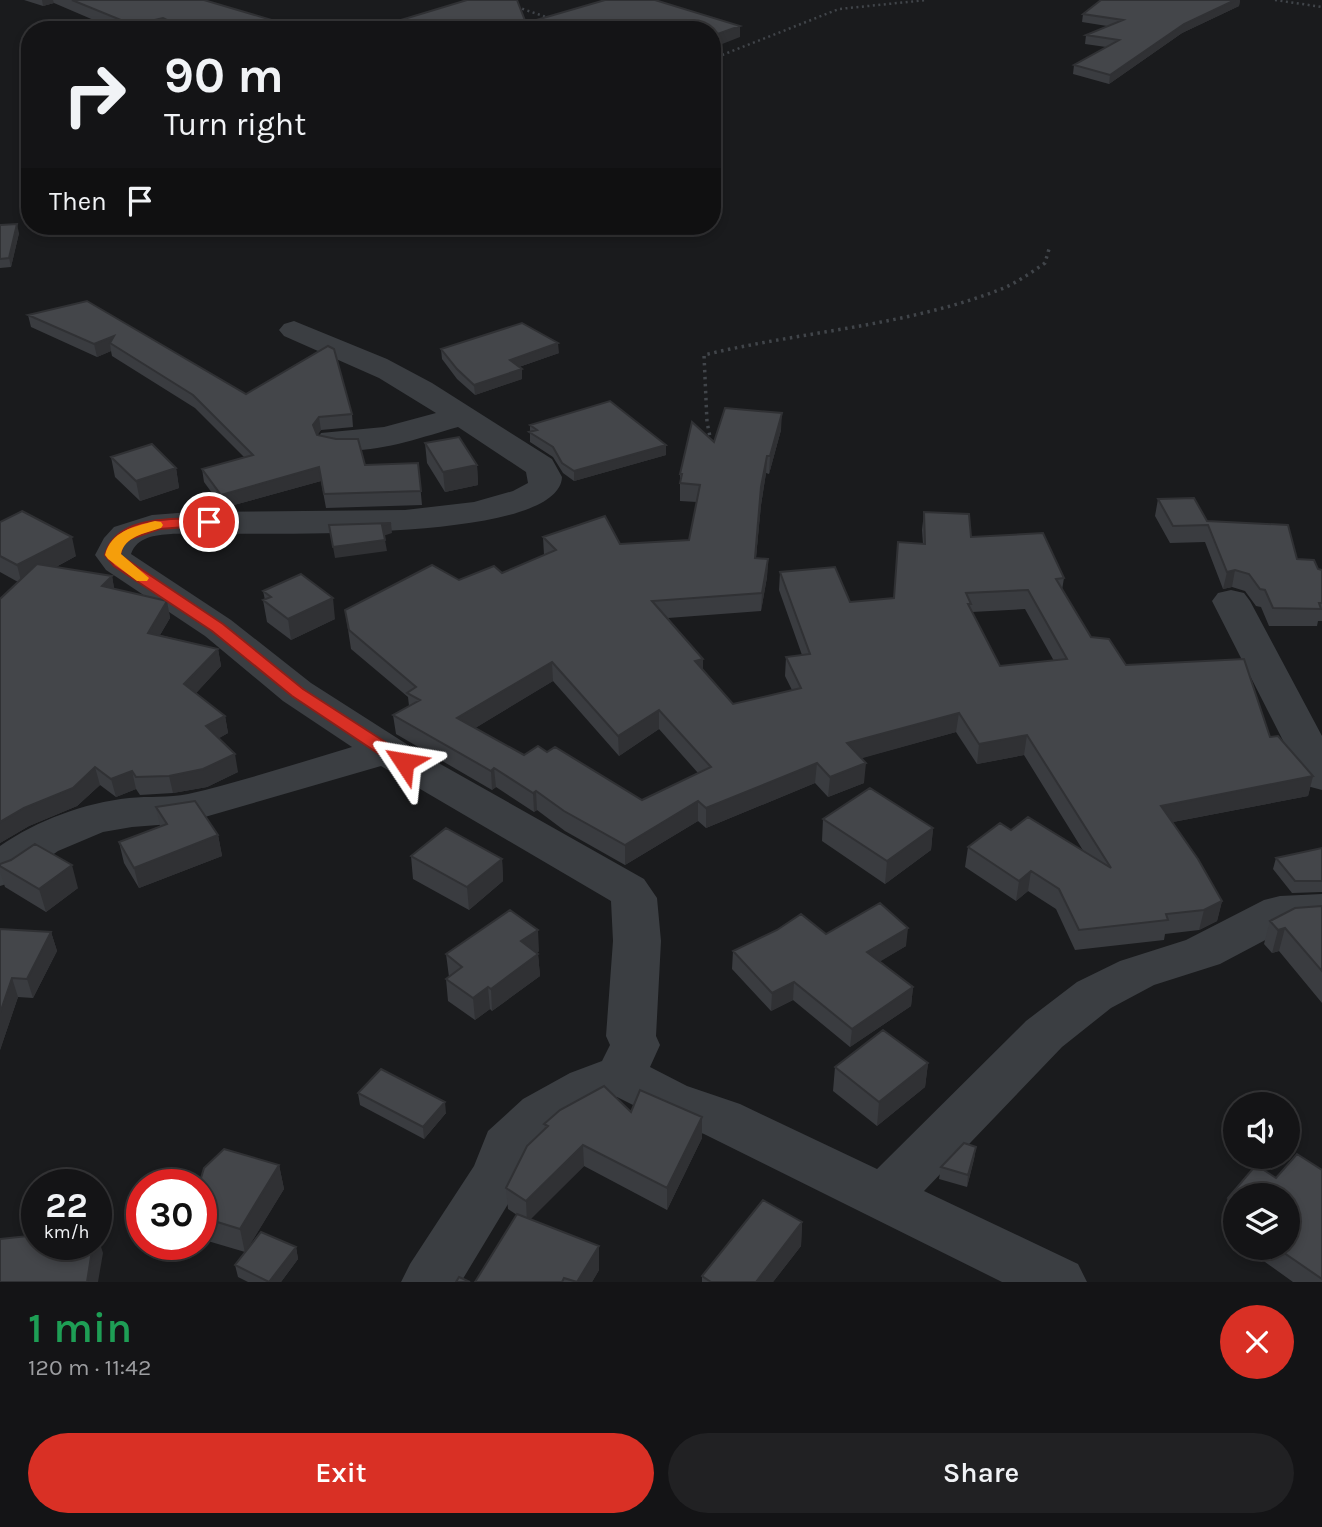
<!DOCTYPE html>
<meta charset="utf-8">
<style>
body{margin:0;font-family:Karla,sans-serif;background:#212123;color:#f1f3f6;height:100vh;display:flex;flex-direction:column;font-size:26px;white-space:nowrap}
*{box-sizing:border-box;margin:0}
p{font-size:23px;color:#9d9ea1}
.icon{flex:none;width:38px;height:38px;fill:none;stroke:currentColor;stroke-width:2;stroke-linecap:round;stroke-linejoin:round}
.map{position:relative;height:1282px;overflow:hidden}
.sheet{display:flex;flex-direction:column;background:#141416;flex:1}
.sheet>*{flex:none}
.banner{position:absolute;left:21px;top:21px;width:700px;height:214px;border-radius:28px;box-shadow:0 4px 10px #0003,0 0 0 2px #333335;background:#141416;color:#f1f3f6;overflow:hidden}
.fabs{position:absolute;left:1223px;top:1092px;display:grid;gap:14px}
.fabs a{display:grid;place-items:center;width:77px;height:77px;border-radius:50%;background:#141416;box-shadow:0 4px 10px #0003,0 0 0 2px #333335;font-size:35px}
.speed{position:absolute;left:21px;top:1169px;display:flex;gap:14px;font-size:35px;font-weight:700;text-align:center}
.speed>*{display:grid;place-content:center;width:91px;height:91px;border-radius:50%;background:#141416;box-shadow:0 4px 10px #0003,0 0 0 2px #333335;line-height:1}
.speed small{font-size:18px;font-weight:400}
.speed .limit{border:10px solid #d22;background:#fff;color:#111}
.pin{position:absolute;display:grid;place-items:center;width:60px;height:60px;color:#fff;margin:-30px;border:4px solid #fff;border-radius:50%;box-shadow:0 2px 7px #0007}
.me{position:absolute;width:77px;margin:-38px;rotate:303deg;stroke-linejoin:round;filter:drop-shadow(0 0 5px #0008)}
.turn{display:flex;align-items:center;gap:24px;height:147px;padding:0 28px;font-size:32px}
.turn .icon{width:91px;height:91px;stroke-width:2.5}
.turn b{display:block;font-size:49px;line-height:60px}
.then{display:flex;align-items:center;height:66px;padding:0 28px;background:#0003;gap:14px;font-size:26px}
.round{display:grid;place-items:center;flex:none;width:74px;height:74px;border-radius:37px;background:#212123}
.overview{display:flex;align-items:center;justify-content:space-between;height:119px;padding:0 28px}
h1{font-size:42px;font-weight:600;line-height:52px;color:#1e9e55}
.cta{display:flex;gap:14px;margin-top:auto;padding:14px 28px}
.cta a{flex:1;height:80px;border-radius:42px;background:#d93025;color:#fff;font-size:28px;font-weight:600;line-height:80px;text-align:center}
.cta a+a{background:#212123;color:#f1f3f6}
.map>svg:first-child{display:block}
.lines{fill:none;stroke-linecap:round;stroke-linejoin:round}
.path-far1{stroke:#41454a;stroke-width:2.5;stroke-dasharray:2 3.5;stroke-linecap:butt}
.path{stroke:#41454a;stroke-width:3.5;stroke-dasharray:2.5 4.5;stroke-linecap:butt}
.street{fill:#3b3e42;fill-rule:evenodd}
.wall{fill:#3a3c40;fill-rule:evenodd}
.shaded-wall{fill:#303134}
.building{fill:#44464a;stroke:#303134;stroke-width:2;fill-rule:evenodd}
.route{fill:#d93025;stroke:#8d1f18;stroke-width:2}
.slow{fill:#f59e0b}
</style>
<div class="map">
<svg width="1322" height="1282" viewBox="0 0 1322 1282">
<rect width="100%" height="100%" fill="#1a1b1d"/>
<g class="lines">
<path class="path-far1" d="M 1275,0 L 1322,7
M 517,7 L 552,19
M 712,59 L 839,9 L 927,0"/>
<path class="path" d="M 711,442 L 707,422 L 704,355 C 803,331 909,326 1004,288 C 1018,282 1032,272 1045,263 L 1049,249"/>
<path class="street" d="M 294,321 L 387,359 L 432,383 L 552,459 L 562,477 C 559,548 227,531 171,534 C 155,535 137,537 131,554 L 231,620 L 311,683 L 419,752 L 644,879 L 657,898 L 661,941 L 656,1036 L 660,1045 L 650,1067 L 687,1086 L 740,1104 L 877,1169 L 1026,1021 L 1077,982 L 1120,961 L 1186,940 L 1264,900 L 1280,896 L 1322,894 L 1322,926 L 1288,928 L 1220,964 L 1154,985 L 1111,1008 L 1062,1047 L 924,1191 L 1078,1264 L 1087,1282 L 1002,1282 L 704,1134 L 651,1114 L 617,1097 L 559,1129 L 530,1157 L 517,1189 L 461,1282 L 401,1282 L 410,1264 L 474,1166 L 488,1131 L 523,1099 L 570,1073 L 602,1061 L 610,1045 L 606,1036 L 613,941 L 611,901 L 381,766 L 184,823 L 132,827 L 103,832 L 58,851 L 16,881 L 0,886 L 0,846 C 38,820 84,803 129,798 C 149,796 168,798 188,794 C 244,781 298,763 352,747 L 283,701 L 205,636 L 106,570 L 95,555 L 104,538 L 114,527 L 152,515 L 191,512 L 405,510 L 474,502 L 513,491 L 528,483 L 526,472 L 458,427 C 415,439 366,458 321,447 L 317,440 L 321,433 L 384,427 L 436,413 L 379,378 L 284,336 L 279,330 L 284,324 Z
M 1231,590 L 1244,593 L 1250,601 L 1322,736 L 1322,790 L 1307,786 L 1301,776 L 1212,601 L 1218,593 Z"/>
</g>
<path class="wall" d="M 24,0 L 204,0 L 302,30 L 117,30 L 54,3 L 43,6 Z
M 1101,0 L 1240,0 L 1239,6 L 1182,33 L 1109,84 L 1073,74 L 1074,65 L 1106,47 L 1085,44 L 1086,35 L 1107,26 L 1082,22 L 1083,14 Z
M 0,225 L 19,233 L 11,267 L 0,268 Z
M 87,301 L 246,394 L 352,414 L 353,427 L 321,430 L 317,435 L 365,465 L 418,463 L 422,505 L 326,508 L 321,481 L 223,508 L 204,482 L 202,469 L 244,457 L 195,408 L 112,356 L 111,351 L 97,357 L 31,327 L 28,315 Z
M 441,349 L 559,353 L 519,367 L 522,379 L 475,395 L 457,379 L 442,359 Z
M 530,425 L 666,445 L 666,455 L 574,481 L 563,473 L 553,457 L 530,442 Z
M 781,430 L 769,474 L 766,473 L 761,505 L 756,558 L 768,559 L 767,577 L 761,611 L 668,618 L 703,659 L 703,670 L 733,704 L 792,690 L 785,676 L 786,657 L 802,655 L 779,590 L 780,572 L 850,602 L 893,598 L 923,544 L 922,530 L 924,512 L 971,537 L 1064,578 L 1062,590 L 1091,637 L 1126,665 L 1270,737 L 1313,776 L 1308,796 L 1173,822 L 1222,901 L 1217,921 L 1199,930 L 1165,934 L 1164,940 L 1075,950 L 1056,909 L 1028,891 L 1016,901 L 965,867 L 968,847 L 1011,830 L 1084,852 L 1024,755 L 977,764 L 956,732 L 861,758 L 864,783 L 828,797 L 815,783 L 706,828 L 698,821 L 625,865 L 565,831 L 537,810 L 534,812 L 496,787 L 492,790 L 396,734 L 393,715 L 409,706 L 408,697 L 351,649 L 345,610 L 459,580 L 502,573 L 544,555 L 543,537 L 620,544 L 689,540 L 697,502 L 680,501 L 680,474 L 714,442 ZM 1025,609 L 1054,661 L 1000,666 L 972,612 ZM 553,681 L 619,756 L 659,729 L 698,773 L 642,800 L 547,752 L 524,755 L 475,728 Z
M 425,443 L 477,465 L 478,485 L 445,492 L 427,463 Z
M 111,457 L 176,468 L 179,488 L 140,501 L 115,477 Z
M 1158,499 L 1297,559 L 1318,569 L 1322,570 L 1322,621 L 1318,621 L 1317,626 L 1269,626 L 1261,607 L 1256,606 L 1245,591 L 1232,587 L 1223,589 L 1205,542 L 1170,543 L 1155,516 Z
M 0,522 L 76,556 L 56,567 L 112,576 L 114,589 L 167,601 L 170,618 L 160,635 L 218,649 L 221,666 L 196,693 L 225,716 L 228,733 L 219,738 L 238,772 L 207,787 L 173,793 L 140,795 L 136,789 L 116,797 L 100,785 L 77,806 L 29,826 L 0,843 L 0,599 L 18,582 L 0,572 Z
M 263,591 L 335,619 L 291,640 L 267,622 L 263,600 L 265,600 Z
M 156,807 L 218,835 L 222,856 L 139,888 L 124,863 L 119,842 L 160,826 Z
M 823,819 L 933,828 L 931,850 L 885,884 L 822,841 Z
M 1322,848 L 1322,892 L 1292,893 L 1273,869 L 1276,858 Z
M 411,856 L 502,859 L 503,881 L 469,910 L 413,879 Z
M 0,864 L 78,888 L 46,912 L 5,887 L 0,872 Z
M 1322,906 L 1322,1003 L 1279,951 L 1272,953 L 1264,944 L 1270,921 Z
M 0,929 L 51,932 L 57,951 L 33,998 L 18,997 L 0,1050 Z
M 826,934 L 906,946 L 880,961 L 913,987 L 911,1006 L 850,1047 L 793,1000 L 771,1011 L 732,969 L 733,951 Z
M 539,951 L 537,953 L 538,954 L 540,976 L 492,1011 L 490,1009 L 475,1020 L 448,1001 L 446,979 L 449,977 L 446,954 Z
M 928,1063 L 925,1087 L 877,1126 L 833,1091 L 835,1067 Z
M 358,1093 L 446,1113 L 424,1139 L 360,1105 Z
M 631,1112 L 702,1117 L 702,1138 L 667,1210 L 584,1166 L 530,1219 L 599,1246 L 599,1270 L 592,1282 L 475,1282 L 517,1215 L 508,1209 L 506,1188 L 544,1130 L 544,1124 Z
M 976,1147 L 974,1159 L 967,1187 L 939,1179 L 941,1167 Z
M 279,1165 L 284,1189 L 247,1249 L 296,1247 L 298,1259 L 281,1282 L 248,1282 L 238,1277 L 235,1265 L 245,1252 L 201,1239 L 201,1185 Z
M 1322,1170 L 1322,1282 L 1293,1282 L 1247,1249 L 1247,1248 L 1288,1248 L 1288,1195 L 1236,1195 L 1236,1225 L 1223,1217 L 1228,1198 L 1276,1178 Z
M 802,1222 L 801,1246 L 773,1282 L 702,1282 L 702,1276 Z"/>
<path class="shaded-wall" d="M 42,0 L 53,0 L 54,3 L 43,6 Z
M 1235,0 L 1240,0 L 1239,6 L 1182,33 L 1109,84 L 1110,75 L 1184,24 Z
M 163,18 L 165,30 L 134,30 L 133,25 Z
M 740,26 L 740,37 L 712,48 L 712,36 Z
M 17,224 L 19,233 L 11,267 L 9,258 Z
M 114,336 L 110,343 L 111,351 L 97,357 L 94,344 Z
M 558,343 L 559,353 L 510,370 L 510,360 Z
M 522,369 L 522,379 L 475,395 L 474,385 Z
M 782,413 L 781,430 L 769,474 L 770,456 Z
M 319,417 L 321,430 L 315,439 L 313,425 Z
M 666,445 L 666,455 L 574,481 L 574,471 Z
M 767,456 L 766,473 L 761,505 L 754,576 L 761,487 Z
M 477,465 L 478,485 L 445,492 L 443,472 Z
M 319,467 L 321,481 L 223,508 L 221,495 Z
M 176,468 L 179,488 L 140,501 L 136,481 Z
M 391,523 L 392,533 L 383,536 L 382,525 Z
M 72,537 L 76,556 L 22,585 L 17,565 Z
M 385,540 L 387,551 L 335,558 L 333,547 Z
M 768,559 L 767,577 L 761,611 L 762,593 Z
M 1235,570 L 1232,587 L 1223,589 L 1227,572 Z
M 112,576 L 115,593 L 102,586 Z
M 333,598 L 335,619 L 291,640 L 288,619 Z
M 167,601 L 170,618 L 151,650 L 148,633 Z
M 218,649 L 221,666 L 188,702 L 184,684 Z
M 703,659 L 703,678 L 695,661 Z
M 552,662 L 553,681 L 459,738 L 457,718 Z
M 659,710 L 659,729 L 619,756 L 618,736 Z
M 959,713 L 956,732 L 845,763 L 847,743 Z
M 225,716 L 228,733 L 209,744 L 206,726 Z
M 1027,735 L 1024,755 L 977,764 L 979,744 Z
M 235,754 L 238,772 L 207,787 L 173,793 L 169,776 Z
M 817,763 L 815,783 L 706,828 L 706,808 Z
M 866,763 L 864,783 L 828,797 L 830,777 Z
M 95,767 L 100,785 L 77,806 L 29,826 L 0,843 L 0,822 Z
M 494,768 L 496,787 L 492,790 L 491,771 Z
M 132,771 L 136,789 L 116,797 L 111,779 Z
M 1313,776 L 1308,796 L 1157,825 L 1161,806 Z
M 536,791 L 537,810 L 534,812 L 533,793 Z
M 698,801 L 698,821 L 625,865 L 625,845 Z
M 933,828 L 931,850 L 885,884 L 887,861 Z
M 218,835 L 222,856 L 139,888 L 134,868 Z
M 502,859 L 503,881 L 469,910 L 467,887 Z
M 72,865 L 78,888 L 46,912 L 39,889 Z
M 1031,871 L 1028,891 L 1016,901 L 1019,881 Z
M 1222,901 L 1217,921 L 1199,930 L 1204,910 Z
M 908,928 L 906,946 L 866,970 L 867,952 Z
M 1285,928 L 1279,951 L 1272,953 L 1278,930 Z
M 538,930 L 539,951 L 522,963 L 521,941 Z
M 51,932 L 57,951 L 33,998 L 27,979 Z
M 538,954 L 540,976 L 492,1011 L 491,989 Z
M 12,978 L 18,997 L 0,1050 L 0,1013 Z
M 794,982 L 793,1000 L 771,1011 L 772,993 Z
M 488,987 L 490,1009 L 475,1020 L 473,998 Z
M 913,987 L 911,1006 L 850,1047 L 852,1029 Z
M 928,1063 L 925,1087 L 877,1126 L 879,1102 Z
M 445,1102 L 446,1113 L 424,1139 L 423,1127 Z
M 702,1117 L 702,1138 L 667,1210 L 667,1188 Z
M 583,1145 L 584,1166 L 527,1223 L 526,1201 Z
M 976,1147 L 974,1159 L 967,1187 L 968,1175 Z
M 279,1165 L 284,1189 L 245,1253 L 240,1229 Z
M 802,1222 L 801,1246 L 773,1282 L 756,1282 Z
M 96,1231 L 103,1253 L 98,1282 L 87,1282 L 93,1244 L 96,1244 Z
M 599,1246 L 599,1270 L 592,1282 L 577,1282 Z
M 296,1247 L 298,1259 L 281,1282 L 269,1282 Z"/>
<path class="building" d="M 72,0 L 204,0 L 302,29 L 188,30 L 163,18 L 133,25 Z
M 467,0 L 517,0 L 526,23 L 605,0 L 655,0 L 740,26 L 712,36 L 712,30 L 389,30 L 381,26 Z
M 1101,0 L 1235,0 L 1184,24 L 1110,75 L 1074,65 L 1119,40 L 1086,35 L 1123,20 L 1083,14 Z
M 17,224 L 9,258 L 0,259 L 0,225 Z
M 87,301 L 246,394 L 328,346 L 334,349 L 352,414 L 319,417 L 313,425 L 317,435 L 336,439 L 358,439 L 365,465 L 418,463 L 421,491 L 324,494 L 319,467 L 221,495 L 202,469 L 253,455 L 193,395 L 110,343 L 114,336 L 94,344 L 28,315 Z
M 522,323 L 558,343 L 510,360 L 522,369 L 474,385 L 457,369 L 441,349 Z
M 610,401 L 666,445 L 574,471 L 562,463 L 553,447 L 529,432 L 537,430 L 530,425 Z
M 725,408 L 782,413 L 770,456 L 767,456 L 761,487 L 755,558 L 768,559 L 762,593 L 652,601 L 703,659 L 695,661 L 733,704 L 801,688 L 786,657 L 810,654 L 780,572 L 835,567 L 850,602 L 894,598 L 898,542 L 925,544 L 924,512 L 969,514 L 971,537 L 1043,533 L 1064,578 L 1056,579 L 1091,637 L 1109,639 L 1126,665 L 1244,659 L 1270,737 L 1278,736 L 1313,776 L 1161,806 L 1198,859 L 1222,901 L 1204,910 L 1166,914 L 1168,920 L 1079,930 L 1059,889 L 1031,871 L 1019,881 L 968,847 L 1000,823 L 1011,830 L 1028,817 L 1111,868 L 1027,735 L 979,744 L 959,713 L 847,743 L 866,763 L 830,777 L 817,763 L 706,808 L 698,801 L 625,845 L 564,811 L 536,791 L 533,793 L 494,768 L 491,771 L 393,715 L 420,700 L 407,693 L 416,687 L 349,630 L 345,610 L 432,565 L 459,580 L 494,566 L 502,573 L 556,550 L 543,537 L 605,516 L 620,544 L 689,540 L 700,485 L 680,483 L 682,474 L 680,474 L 692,422 L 714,442 ZM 1028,590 L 1067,659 L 1000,666 L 968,604 L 971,604 L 966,593 ZM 552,662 L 618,736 L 659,710 L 711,767 L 642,800 L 555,747 L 547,752 L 538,746 L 524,755 L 457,718 Z
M 459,437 L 477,465 L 443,472 L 425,443 Z
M 152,444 L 176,468 L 136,481 L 111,457 Z
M 1194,498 L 1207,521 L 1288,525 L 1297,559 L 1314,560 L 1318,569 L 1322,570 L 1322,603 L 1319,603 L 1321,609 L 1273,608 L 1265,590 L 1260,589 L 1249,574 L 1235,570 L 1227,572 L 1208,525 L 1173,526 L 1158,499 Z
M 22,511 L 72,537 L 17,565 L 0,556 L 0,522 Z
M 391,523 L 382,525 L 385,540 L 333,547 L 329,525 Z
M 37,564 L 112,576 L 102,586 L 167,601 L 148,633 L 218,649 L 184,684 L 225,716 L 206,726 L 235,754 L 203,769 L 169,776 L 136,777 L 132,771 L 111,779 L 95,767 L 73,788 L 24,808 L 0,822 L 0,599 Z
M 301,574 L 333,598 L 288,619 L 263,600 L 271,597 L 263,591 Z
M 870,788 L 933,828 L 887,861 L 823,819 Z
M 195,801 L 218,835 L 134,868 L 119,842 L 167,824 L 156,807 Z
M 446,828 L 502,859 L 467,887 L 411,856 Z
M 35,844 L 72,865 L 39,889 L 0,866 L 0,864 L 11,860 Z
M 1322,848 L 1322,881 L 1295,881 L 1276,858 Z
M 880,903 L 908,928 L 867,952 L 913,987 L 852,1029 L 794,982 L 772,993 L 733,951 L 777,930 L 801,914 L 826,934 Z
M 1322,906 L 1322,971 L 1285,928 L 1278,930 L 1270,921 L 1295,908 Z
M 510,910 L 538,930 L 521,941 L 538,954 L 491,989 L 488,987 L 473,998 L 446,979 L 462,967 L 446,954 Z
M 0,929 L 51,932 L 27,979 L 12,978 L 0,1013 Z
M 883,1030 L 928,1063 L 879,1102 L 835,1067 Z
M 381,1069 L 445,1102 L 423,1127 L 358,1093 Z
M 604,1086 L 631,1112 L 640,1090 L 702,1117 L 667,1188 L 583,1145 L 526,1201 L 506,1188 L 527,1146 L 548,1126 L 544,1124 L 560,1110 Z
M 964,1143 L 976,1147 L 968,1175 L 941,1167 Z
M 224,1149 L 279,1165 L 240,1229 L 201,1217 L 201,1185 L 199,1185 L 204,1168 Z
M 1297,1154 L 1322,1170 L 1322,1279 L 1277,1248 L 1288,1248 L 1288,1195 L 1236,1195 L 1236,1203 L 1228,1198 L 1256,1165 L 1276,1178 Z
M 763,1200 L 802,1222 L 756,1282 L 711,1282 L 702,1276 Z
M 517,1214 L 599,1246 L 577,1282 L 564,1278 L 562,1282 L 475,1282 Z
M 261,1232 L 296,1247 L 269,1282 L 235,1265 Z
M 37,1235 L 37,1244 L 93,1244 L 87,1282 L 0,1282 L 0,1239 Z
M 459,1277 L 470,1282 L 456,1282 Z"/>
<path class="route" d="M 209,518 L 216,522 L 214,525 L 159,529 L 130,539 L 123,545 L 120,555 L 223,624 L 303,689 L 410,758 L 412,762 L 410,766 L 397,766 L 292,696 L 212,631 L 114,566 L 105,555 C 116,514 175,519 209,518 Z"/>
<path class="slow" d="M 155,521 L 161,522 L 163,525 L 161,528 C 144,534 125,536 121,554 L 149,578 L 147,581 L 137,581 L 108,559 L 105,555 C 111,531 133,527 155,521 Z"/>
</svg>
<div class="fabs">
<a><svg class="icon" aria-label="sound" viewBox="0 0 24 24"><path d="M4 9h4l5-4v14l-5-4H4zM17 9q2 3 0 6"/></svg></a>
<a><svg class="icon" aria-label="layers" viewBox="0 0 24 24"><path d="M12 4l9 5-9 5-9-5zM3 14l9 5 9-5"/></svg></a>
</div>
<div class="speed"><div>22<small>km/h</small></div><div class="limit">30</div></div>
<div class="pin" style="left:209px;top:522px;background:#d93025"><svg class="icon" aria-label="arrive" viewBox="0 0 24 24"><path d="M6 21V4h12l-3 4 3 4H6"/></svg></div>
<svg class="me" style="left:404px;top:762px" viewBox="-20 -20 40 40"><path d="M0-17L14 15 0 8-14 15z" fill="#d93025" stroke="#fff" stroke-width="4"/></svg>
<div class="banner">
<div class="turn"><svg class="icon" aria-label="right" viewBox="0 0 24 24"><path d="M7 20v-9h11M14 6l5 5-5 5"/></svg><div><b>90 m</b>Turn right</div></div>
<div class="then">Then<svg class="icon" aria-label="arrive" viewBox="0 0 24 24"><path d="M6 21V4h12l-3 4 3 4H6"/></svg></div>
</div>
</div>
<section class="sheet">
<div class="overview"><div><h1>1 min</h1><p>120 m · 11:42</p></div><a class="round" style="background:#d93025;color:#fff"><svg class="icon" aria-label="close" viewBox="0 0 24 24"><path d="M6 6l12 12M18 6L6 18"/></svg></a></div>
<div class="cta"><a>Exit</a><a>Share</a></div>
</section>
